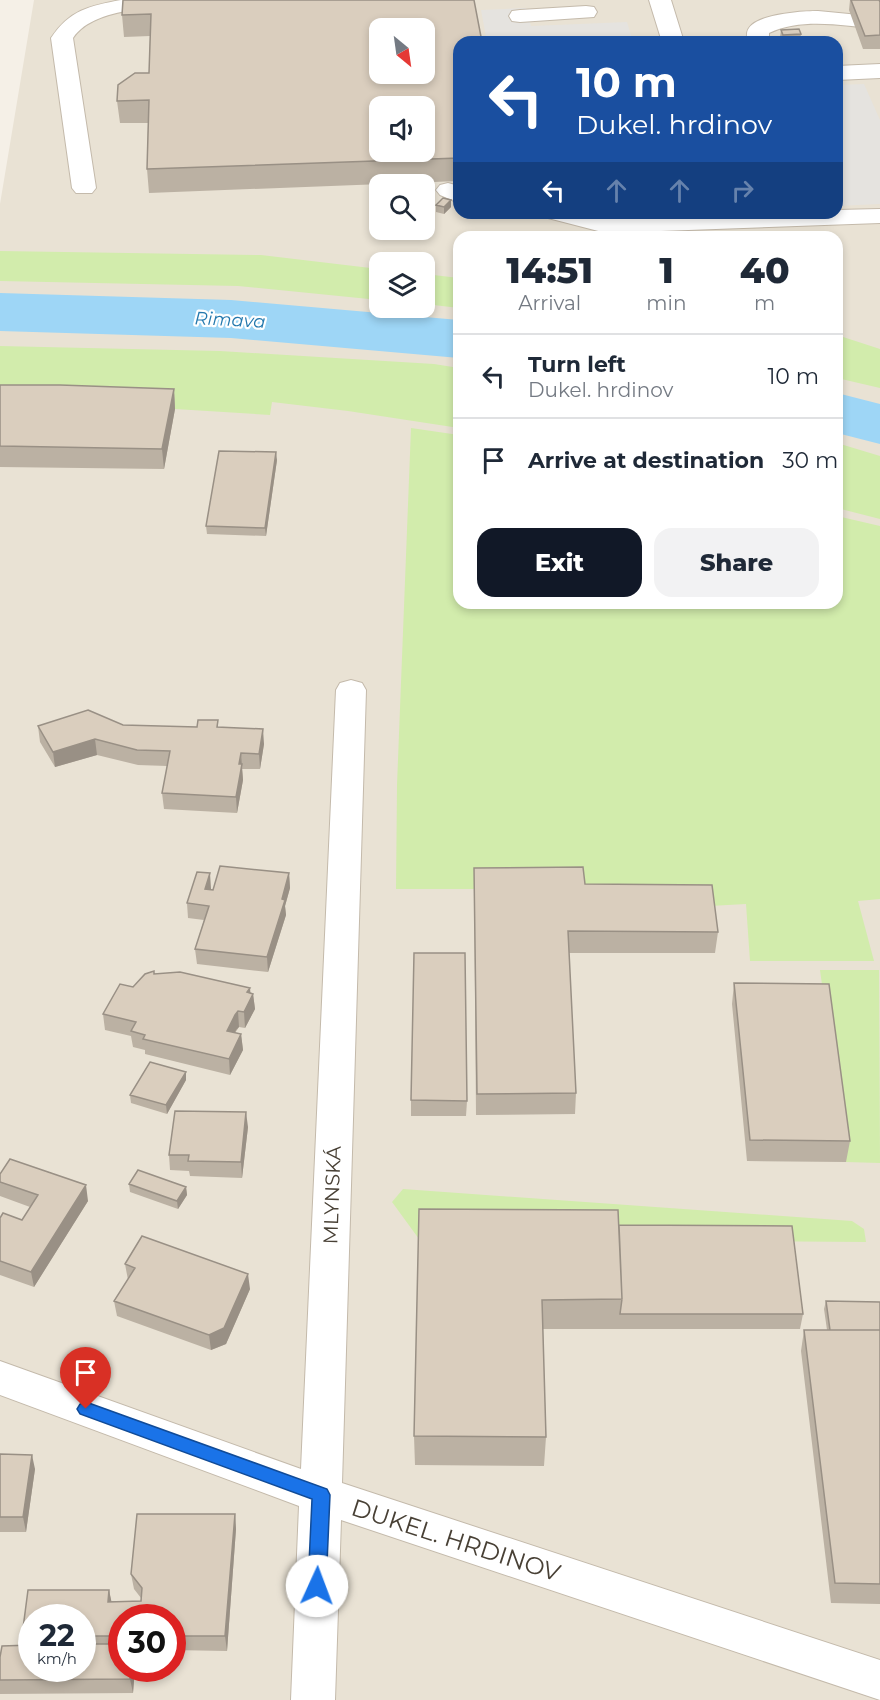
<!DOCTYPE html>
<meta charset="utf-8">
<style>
body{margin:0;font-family:Montserrat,sans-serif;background:#f2f2f3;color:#1f2937;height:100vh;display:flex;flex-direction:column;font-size:22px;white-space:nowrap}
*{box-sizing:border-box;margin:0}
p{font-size:20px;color:#747a83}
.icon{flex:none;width:33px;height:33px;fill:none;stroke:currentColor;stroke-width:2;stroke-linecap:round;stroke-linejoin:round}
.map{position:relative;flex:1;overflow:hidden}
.details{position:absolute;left:453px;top:231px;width:390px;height:378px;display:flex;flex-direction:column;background:#fff;border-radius:18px;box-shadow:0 3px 9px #0003}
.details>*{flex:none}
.hud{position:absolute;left:453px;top:36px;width:390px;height:183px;border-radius:18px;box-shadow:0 3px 9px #0003;background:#1a4fa0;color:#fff;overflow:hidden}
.needle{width:39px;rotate:151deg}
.fabs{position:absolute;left:369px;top:18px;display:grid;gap:12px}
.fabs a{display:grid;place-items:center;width:66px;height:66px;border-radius:12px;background:#fff;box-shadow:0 3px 9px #0003;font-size:30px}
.speed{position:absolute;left:18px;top:1604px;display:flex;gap:12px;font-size:30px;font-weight:700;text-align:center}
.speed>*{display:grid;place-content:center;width:78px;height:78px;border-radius:50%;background:#fff;box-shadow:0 3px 9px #0003;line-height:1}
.speed small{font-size:15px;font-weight:400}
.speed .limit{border:9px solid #d22;background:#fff;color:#111}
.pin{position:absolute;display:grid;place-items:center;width:51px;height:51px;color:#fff;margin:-62px -26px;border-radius:50% 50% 50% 0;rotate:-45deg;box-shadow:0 0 6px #0007}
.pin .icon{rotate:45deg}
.me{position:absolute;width:66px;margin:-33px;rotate:2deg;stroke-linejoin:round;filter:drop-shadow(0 0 4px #0008)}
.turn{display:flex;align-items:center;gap:21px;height:126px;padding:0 24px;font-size:27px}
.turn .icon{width:78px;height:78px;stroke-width:2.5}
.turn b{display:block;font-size:42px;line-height:51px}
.lanes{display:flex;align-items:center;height:57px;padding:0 24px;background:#0003;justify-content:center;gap:30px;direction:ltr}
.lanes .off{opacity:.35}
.eta{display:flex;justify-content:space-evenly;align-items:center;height:102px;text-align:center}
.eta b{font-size:36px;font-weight:800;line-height:42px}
.action{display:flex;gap:12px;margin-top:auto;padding:12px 24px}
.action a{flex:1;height:69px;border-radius:18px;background:#111827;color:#fff;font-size:24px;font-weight:800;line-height:69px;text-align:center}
.action a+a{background:#f2f2f3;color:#1f2937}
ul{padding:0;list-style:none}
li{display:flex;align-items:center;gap:18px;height:84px;padding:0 24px;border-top:2px solid #e0e1e3}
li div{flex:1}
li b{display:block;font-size:22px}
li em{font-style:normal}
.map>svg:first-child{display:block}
.residential{fill:#e9e2d4;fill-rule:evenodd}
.green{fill:#d2ecac}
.parking{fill:#e5e3df}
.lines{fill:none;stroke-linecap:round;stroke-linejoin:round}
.river{fill:#9ed6f6;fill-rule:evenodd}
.minor-casing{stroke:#c4baab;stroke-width:2}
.minor{fill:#fff;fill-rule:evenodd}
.wall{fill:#bbb1a3;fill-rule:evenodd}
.shaded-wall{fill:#999085}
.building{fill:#dacebe;stroke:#999085;stroke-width:1.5;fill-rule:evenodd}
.route{fill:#1a73e8;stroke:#114b97;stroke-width:1.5}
.labels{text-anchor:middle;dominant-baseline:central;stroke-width:4.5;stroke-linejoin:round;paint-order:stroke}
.far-water-label{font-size:18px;font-style:italic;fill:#2378ad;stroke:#fff}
.street-label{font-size:20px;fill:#484035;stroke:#fff}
.near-street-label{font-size:24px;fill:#484035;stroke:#fff}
</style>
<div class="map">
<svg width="880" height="1700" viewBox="0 0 880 1700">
<rect width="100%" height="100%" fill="#f5f0e7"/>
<path class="residential" d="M 34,0 L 880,0 L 880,1700 L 0,1700 L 0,204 ZM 380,28 L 424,28 L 424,74 L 380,74 ZM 459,42 L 837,42 L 837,213 L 459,213 ZM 380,106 L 424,106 L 424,152 L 380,152 ZM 380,184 L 424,184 L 424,230 L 380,230 ZM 459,237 L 837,237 L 837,603 L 459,603 ZM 380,262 L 424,262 L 424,308 L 380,308 ZM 32,1617 L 82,1617 L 82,1668 L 32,1668 ZM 122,1617 L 172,1617 L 172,1668 L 122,1668 Z"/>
<path class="green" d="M 0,251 L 261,255 L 379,269 L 379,300 L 238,286 L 0,281 Z
M 425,274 L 459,278 L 459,308 L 425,304 Z
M 837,335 L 880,349 L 880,388 L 837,378 Z
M 0,346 L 220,351 L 434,364 L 459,368 L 459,428 L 348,411 L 272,402 L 270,415 L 175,409 L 0,406 Z
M 411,428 L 459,435 L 459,603 L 837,603 L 837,516 L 880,526 L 880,899 L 858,901 L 874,961 L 750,961 L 746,904 L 710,906 L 474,889 L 396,889 L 397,785 Z
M 837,443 L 880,456 L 880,519 L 837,508 Z
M 820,970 L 879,970 L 880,1163 L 846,1162 Z
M 403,1189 L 852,1221 L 864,1229 L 866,1242 L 419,1239 L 392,1202 Z"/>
<path class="parking" d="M 526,8 L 531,26 L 627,22 L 633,42 L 487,42 L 481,10 Z
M 864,84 L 880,120 L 880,204 L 837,206 L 837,85 Z"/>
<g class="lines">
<path class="river" d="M 0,293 L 231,300 L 459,320 L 459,358 L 231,338 L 0,331 Z
M 837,393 L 880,404 L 880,444 L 837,433 Z"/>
<defs>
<path id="minor" d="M 121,0 L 224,0 L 221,5 L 213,6 C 175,7 96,3 73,38 L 96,188 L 92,193 L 76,193 L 72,188 L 51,38 C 70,10 89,6 121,0 Z
M 649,0 L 671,0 L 684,42 L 662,42 Z
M 586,6 L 594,7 L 597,12 L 594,17 L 520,22 L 512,21 L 509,16 L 512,11 L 520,10 Z
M 818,11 L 880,17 L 880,29 C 844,26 803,17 769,33 L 769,42 L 747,42 C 747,37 746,32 749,28 C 758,14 802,11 818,11 Z
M 880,64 L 880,78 L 837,80 L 837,66 Z
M 448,183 L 459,186 L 459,203 L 440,195 L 436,190 L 440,185 Z
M 880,209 L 880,223 L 606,233 L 548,218 L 545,213 L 585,213 L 606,219 L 837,213 L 837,210 Z
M 351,680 L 362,683 L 366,690 L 342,1483 L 880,1660 L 880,1700 L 341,1520 L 335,1700 L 291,1700 L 299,1506 L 0,1395 L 0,1361 L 301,1469 L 336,690 L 340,683 Z"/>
</defs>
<use href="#minor" class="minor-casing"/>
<use href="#minor" class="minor"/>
</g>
<path class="wall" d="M 123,0 L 459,42 L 459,181 L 149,193 L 147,169 L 148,123 L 120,123 L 117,101 L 149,73 L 150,36 L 124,37 L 122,15 Z
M 850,0 L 879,0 L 880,2 L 880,49 L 863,49 L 849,10 Z
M 781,30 L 801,34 L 800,41 L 782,42 L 780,37 Z
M 436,205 L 451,207 L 444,214 L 436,212 Z
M 0,385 L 174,389 L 175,409 L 164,469 L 0,467 Z
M 277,460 L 266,536 L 207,534 L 206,526 Z
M 218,720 L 218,727 L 264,744 L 260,769 L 242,769 L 243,780 L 237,813 L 164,809 L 162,793 L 167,766 L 138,765 L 97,755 L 55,767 L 40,742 L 38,726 L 123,725 L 197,727 Z
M 474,868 L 585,884 L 718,932 L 715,953 L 569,953 L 576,1093 L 575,1114 L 476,1115 Z
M 289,873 L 290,888 L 285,906 L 286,915 L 268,972 L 197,964 L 195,949 L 204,920 L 188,918 L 187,903 L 211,889 L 213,890 Z
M 154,974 L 253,994 L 255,1009 L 245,1028 L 239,1027 L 235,1033 L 241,1034 L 243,1050 L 230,1075 L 145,1054 L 145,1050 L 133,1047 L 131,1036 L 105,1030 L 103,1014 L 133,987 Z
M 734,983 L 850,1141 L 846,1162 L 747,1161 L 732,1004 Z
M 186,1072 L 186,1080 L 167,1114 L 131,1103 L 130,1095 Z
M 411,1100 L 467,1101 L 466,1116 L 411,1116 Z
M 248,1127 L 242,1178 L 190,1176 L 189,1171 L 170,1170 L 169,1155 Z
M 0,1174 L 88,1201 L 34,1287 L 0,1275 L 0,1218 L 22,1220 L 30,1207 L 0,1196 Z
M 129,1184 L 186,1187 L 187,1195 L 178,1209 L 130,1192 Z
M 419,1209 L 803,1314 L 800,1329 L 543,1329 L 546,1437 L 544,1466 L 415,1465 L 414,1436 Z
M 125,1264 L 250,1289 L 226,1344 L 211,1350 L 117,1316 L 114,1301 L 128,1280 Z
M 826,1301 L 880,1302 L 880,1604 L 831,1603 L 801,1351 L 804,1330 L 827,1330 L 824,1309 Z
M 0,1454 L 35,1469 L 26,1532 L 0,1532 Z
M 137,1514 L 235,1514 L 236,1529 L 227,1651 L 172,1650 L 172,1617 L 122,1617 L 122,1668 L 135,1668 L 133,1693 L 0,1694 L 0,1657 L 2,1646 L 24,1645 L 22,1636 L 28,1590 L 109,1590 L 111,1601 L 141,1601 L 141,1598 L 134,1589 L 131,1574 ZM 32,1617 L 82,1617 L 82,1668 L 32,1668 Z"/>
<path class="shaded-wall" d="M 451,200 L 451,207 L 444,214 L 444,207 Z
M 174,389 L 175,409 L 164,469 L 162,449 Z
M 276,452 L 277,460 L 266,536 L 265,528 Z
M 263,729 L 264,744 L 260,769 L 259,754 Z
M 95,739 L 97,755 L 55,767 L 53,752 Z
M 241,753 L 243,780 L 237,813 L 236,797 Z
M 210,873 L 211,889 L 206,904 L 205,889 Z
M 289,873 L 290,888 L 285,906 L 286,915 L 268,972 L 267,957 Z
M 250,988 L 251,999 L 253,994 L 255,1009 L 245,1028 L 244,1012 L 247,992 Z
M 238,1011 L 239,1027 L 236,1030 L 229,1047 L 227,1031 L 235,1015 Z
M 241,1034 L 243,1050 L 230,1075 L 229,1059 Z
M 186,1072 L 186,1080 L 167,1114 L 166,1105 Z
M 246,1112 L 248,1127 L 242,1178 L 241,1162 Z
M 86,1185 L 88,1201 L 34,1287 L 31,1272 Z
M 186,1187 L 187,1195 L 178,1209 L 177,1201 Z
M 248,1274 L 250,1289 L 226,1344 L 211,1350 L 209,1335 Z
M 32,1455 L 35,1469 L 26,1532 L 23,1517 Z
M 235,1514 L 236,1529 L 227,1651 L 225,1636 Z
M 109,1590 L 112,1604 L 108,1602 Z
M 131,1668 L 135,1668 L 133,1693 L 130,1679 Z"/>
<path class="building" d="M 123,0 L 474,0 L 482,42 L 459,42 L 459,158 L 147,169 L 149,100 L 117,101 L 118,85 L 135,73 L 149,73 L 151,14 L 122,15 ZM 380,28 L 424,28 L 424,74 L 380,74 ZM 380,106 L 424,106 L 424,152 L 380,152 Z
M 851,0 L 879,0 L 880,2 L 880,35 L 865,36 Z
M 799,29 L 801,34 L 783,35 L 781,30 Z
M 443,198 L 451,200 L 444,207 L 436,205 Z
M 0,385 L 60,385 L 174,389 L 162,449 L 0,446 Z
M 219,451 L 276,452 L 265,528 L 206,526 Z
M 88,710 L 123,725 L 197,727 L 198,720 L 218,720 L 217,727 L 263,729 L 259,754 L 241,753 L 239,764 L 242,764 L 236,797 L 162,793 L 170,751 L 137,750 L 95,739 L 53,752 L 38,726 Z
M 220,866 L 289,873 L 282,899 L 285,900 L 267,957 L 195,949 L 209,906 L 187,903 L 197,872 L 210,873 L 205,889 L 213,890 Z
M 583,867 L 585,884 L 712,885 L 718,932 L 568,931 L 576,1093 L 477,1094 L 474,868 Z
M 414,953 L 465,953 L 467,1101 L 411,1100 Z
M 154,971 L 154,974 L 180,972 L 250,988 L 247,992 L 253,994 L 244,1012 L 238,1011 L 235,1015 L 227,1031 L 241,1034 L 229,1059 L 143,1039 L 145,1035 L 131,1031 L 136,1022 L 103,1014 L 120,984 L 133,987 L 145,974 Z
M 734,983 L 829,984 L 850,1141 L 750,1140 Z
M 150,1062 L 186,1072 L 166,1105 L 130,1095 Z
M 175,1111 L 246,1112 L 241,1162 L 188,1161 L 189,1155 L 169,1155 Z
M 10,1159 L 86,1185 L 31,1272 L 0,1261 L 0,1218 L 3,1213 L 22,1220 L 38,1195 L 0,1182 L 0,1174 Z
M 138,1170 L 186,1187 L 177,1201 L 129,1184 Z
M 419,1209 L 618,1210 L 622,1299 L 542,1300 L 546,1437 L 414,1436 Z
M 619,1225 L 792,1226 L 803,1314 L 620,1314 L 622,1299 Z
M 142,1236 L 248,1274 L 224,1328 L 209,1335 L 114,1301 L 135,1268 L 125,1264 Z
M 826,1301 L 880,1302 L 880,1330 L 830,1330 Z
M 804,1330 L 880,1330 L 880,1584 L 835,1583 Z
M 0,1454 L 32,1455 L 23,1517 L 0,1517 Z
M 137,1514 L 235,1514 L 225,1636 L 172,1636 L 172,1617 L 122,1617 L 122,1636 L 82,1636 L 82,1617 L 32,1617 L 32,1636 L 22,1636 L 28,1590 L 109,1590 L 108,1602 L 141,1601 L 142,1588 L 131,1574 Z
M 82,1644 L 122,1644 L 122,1668 L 131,1668 L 130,1679 L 0,1680 L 0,1657 L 2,1646 L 32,1645 L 32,1668 L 82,1668 Z"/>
<path class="route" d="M 86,1402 L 327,1489 L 330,1495 L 326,1586 L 324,1592 L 317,1594 L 311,1592 L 308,1586 L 312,1499 L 80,1414 L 77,1409 L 80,1404 Z"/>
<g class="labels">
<g class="far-water-label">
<text transform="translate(230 320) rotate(3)">Rimava</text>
</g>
<g class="street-label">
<text transform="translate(332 1195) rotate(-88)">MLYNSKÁ</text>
</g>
<g class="near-street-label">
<text transform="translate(456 1540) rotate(18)">DUKEL. HRDINOV</text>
</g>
</g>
</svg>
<div class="fabs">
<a><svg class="needle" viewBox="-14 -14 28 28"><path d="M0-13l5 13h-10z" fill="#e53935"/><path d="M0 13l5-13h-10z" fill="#747a83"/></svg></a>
<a><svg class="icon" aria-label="sound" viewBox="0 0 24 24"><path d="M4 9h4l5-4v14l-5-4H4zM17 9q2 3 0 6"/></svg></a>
<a><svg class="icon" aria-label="search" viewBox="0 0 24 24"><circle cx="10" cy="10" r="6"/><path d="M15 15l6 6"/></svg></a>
<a><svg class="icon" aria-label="layers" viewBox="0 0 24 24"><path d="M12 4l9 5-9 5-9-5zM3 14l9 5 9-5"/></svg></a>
</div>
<div class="speed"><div>22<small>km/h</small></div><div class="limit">30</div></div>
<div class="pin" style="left:86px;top:1409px;background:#d93025"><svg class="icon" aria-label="arrive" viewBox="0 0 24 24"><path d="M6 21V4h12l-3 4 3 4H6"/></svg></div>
<svg class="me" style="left:317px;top:1586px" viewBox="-20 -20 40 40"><circle r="19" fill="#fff"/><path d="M0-13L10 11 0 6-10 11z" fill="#1a73e8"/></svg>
<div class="hud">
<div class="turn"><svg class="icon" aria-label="left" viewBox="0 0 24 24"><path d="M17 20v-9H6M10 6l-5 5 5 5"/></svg><div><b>10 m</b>Dukel. hrdinov</div></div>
<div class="lanes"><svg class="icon" aria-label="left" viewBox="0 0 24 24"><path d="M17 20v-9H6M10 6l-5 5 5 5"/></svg><svg class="icon off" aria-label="ahead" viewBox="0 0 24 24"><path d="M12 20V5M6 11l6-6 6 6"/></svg><svg class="icon off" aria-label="ahead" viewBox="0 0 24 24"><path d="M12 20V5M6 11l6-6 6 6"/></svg><svg class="icon off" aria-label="right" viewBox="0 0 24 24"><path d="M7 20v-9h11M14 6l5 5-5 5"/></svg></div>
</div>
<section class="details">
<div class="eta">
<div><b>14:51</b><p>Arrival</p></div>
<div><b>1</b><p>min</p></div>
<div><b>40</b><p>m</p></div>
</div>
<ul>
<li><svg class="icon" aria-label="left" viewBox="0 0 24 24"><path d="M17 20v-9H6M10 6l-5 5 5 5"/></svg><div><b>Turn left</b><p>Dukel. hrdinov</p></div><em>10 m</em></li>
<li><svg class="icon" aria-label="arrive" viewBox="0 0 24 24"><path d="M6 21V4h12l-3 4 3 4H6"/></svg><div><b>Arrive at destination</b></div><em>30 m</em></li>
</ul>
<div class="action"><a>Exit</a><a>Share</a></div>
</section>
</div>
